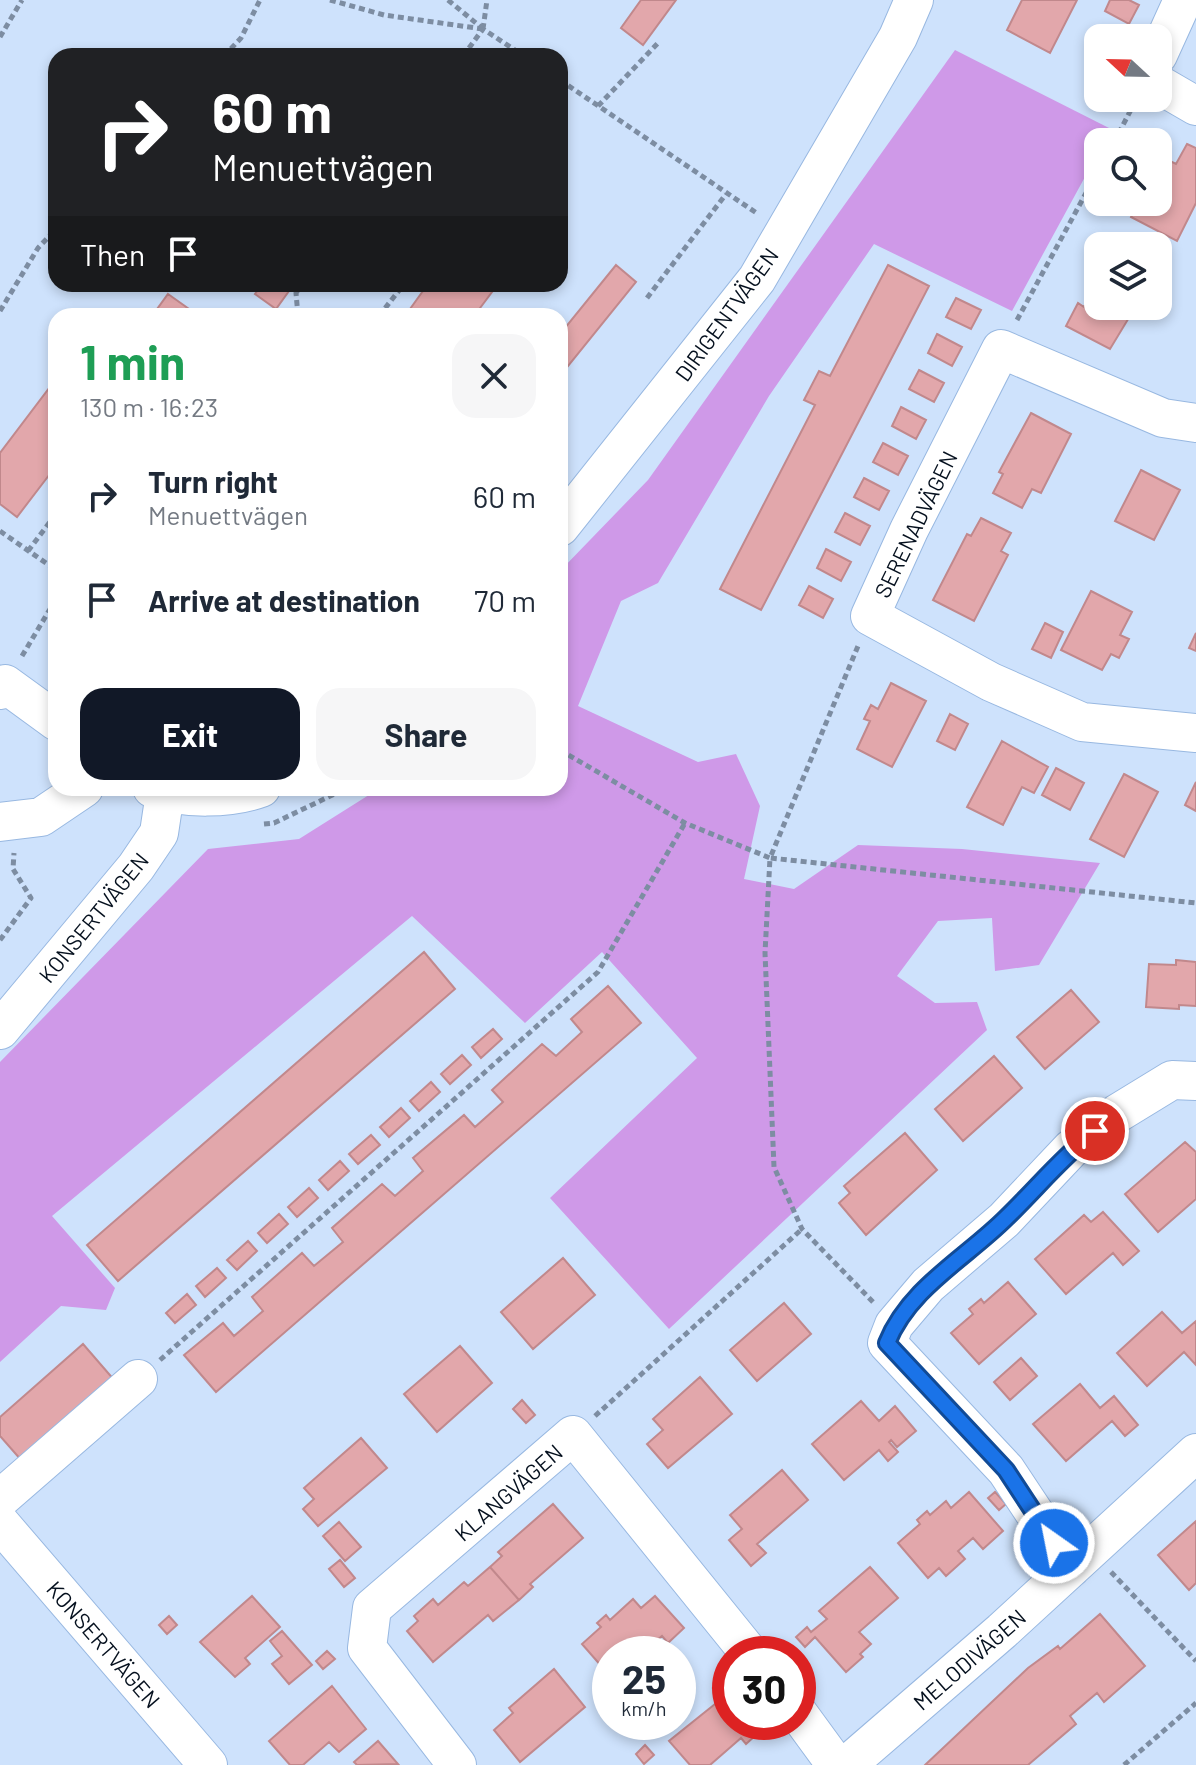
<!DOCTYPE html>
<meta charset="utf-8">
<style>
body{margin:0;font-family:Barlow,sans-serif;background:#f6f6f7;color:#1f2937;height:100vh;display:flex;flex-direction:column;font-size:30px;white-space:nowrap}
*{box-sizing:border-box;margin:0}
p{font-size:26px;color:#747a83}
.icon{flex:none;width:44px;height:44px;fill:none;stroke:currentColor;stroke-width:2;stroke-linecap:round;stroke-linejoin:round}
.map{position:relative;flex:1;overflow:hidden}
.sheet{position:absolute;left:48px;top:308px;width:520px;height:488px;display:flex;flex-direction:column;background:#fff;border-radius:24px;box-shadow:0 4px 12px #0003}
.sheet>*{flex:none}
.banner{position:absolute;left:48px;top:48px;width:520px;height:244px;border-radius:24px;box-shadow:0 4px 12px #0003;background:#202124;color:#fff;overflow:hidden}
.needle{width:52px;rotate:292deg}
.tools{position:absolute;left:1084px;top:24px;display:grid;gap:16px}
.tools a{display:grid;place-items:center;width:88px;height:88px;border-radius:16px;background:#fff;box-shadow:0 4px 12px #0003;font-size:40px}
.speed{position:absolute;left:592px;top:1636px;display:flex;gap:16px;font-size:40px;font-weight:700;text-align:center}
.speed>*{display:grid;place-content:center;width:104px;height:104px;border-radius:50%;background:#fff;box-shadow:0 4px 12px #0003;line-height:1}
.speed small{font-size:20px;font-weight:400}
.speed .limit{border:12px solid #d22;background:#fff;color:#111}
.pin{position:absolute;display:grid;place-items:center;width:68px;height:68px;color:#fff;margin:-34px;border:4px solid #fff;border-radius:50%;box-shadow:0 2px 8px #0007}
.me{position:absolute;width:88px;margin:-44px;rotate:327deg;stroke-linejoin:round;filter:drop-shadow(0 0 6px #0008)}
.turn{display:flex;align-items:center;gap:28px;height:168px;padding:0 32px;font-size:36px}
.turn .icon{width:104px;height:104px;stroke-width:2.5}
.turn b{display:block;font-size:56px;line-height:68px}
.then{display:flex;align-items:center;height:76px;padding:0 32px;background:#0003;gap:16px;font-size:30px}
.round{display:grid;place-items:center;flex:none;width:84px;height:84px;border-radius:24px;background:#f6f6f7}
.head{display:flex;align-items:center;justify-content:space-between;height:136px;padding:0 32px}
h1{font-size:48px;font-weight:700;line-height:60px;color:#1e9e55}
.button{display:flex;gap:16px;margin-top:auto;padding:16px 32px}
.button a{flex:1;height:92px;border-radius:24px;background:#111827;color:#fff;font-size:32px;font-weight:700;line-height:92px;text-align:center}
.button a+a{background:#f6f6f7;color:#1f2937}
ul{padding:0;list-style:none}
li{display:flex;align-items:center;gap:24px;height:104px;padding:0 32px}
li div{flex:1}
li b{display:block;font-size:30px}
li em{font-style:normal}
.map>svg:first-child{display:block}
.green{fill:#cf99e8}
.building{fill:#e2a7ab;stroke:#c1888c;stroke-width:2}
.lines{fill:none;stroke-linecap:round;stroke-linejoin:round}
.minor-casing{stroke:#98b8e1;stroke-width:40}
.path{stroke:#7d8da2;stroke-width:5;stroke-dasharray:6 4;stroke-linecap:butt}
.minor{stroke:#fff;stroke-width:38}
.route-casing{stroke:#114b97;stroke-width:20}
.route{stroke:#1a73e8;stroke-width:14}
.labels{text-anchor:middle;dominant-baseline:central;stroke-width:7;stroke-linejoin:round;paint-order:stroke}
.street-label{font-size:22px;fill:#05101e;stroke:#fff}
</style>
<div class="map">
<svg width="1196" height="1765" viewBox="0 0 1196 1765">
<rect width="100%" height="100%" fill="#cee2fc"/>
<path class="green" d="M 955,50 L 1111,129 L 1104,142 L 1098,142 L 1098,153 L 1012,311 L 874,244 L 769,396 L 658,583 L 621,601 L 578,706 L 698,762 L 736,754 L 760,806 L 744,879 L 794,889 L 858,845 L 962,849 L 1100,863 L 1039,965 L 995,971 L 992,918 L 938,921 L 897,976 L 935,1003 L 977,1002 L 987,1030 L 669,1329 L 550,1198 L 697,1058 L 602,952 L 525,1023 L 412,916 L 52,1216 L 115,1288 L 106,1310 L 61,1306 L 0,1362 L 0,1062 L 208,849 L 299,839 L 380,788 L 560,788 L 560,571 L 648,480 Z"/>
<path class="building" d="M 641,0 L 676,0 L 643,45 L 621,28 Z
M 1022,0 L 1077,0 L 1050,53 L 1007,30 Z
M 1110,0 L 1129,0 L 1139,5 L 1129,24 L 1105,11 Z
M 1096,28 L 1115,38 L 1098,38 L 1098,53 L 1086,47 Z
M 1187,144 L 1196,148 L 1196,203 L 1177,241 L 1131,217 L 1139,202 L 1158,202 L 1158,164 L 1162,157 L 1176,164 Z
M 616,265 L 636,282 L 560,376 L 560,334 Z
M 888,265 L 929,286 L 761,610 L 720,589 L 815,405 L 804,400 L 819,371 L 830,376 Z
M 1098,281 L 1098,306 L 1136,306 L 1110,349 L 1066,326 L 1078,303 L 1084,307 Z
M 262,284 L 294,284 L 276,309 L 255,294 Z
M 428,284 L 498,284 L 474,316 L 405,316 Z
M 168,294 L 189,309 L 184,316 L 152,316 Z
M 956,298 L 981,310 L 971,329 L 946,317 Z
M 937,334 L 962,347 L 952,366 L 928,353 Z
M 919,370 L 944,383 L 934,402 L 909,389 Z
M 56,379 L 56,466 L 17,517 L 0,504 L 0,453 Z
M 901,407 L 926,420 L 916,439 L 892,426 Z
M 1031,413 L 1071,434 L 1041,493 L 1032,489 L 1022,508 L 993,493 L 1003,474 L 999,472 Z
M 883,443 L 908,456 L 898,475 L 873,462 Z
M 1141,470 L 1180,490 L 1154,540 L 1115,521 Z
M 864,478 L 889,491 L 879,510 L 854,497 Z
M 845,513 L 870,526 L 860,545 L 835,532 Z
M 981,518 L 1011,533 L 1001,551 L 1008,555 L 974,621 L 933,600 L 967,534 L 971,536 Z
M 826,549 L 851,562 L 841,581 L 817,568 Z
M 809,586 L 833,599 L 823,618 L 799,605 Z
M 1091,591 L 1132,612 L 1120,635 L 1129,639 L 1119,658 L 1111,654 L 1102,670 L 1061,650 Z
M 1045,623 L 1063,632 L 1051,658 L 1032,649 Z
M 1196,633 L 1196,651 L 1189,648 Z
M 891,683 L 926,701 L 892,767 L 857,749 L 870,721 L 864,719 L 871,705 L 878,709 Z
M 950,714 L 968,724 L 955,750 L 937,741 Z
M 1002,741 L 1048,767 L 1034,793 L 1022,787 L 1003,825 L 967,807 Z
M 1056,768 L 1084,783 L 1070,810 L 1042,795 Z
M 1124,774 L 1158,792 L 1124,857 L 1090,839 Z
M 1196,782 L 1196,811 L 1185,805 Z
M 424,952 L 455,989 L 118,1281 L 87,1245 Z
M 1176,960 L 1196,962 L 1196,1006 L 1179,1005 L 1179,1009 L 1146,1007 L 1149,964 L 1176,965 Z
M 608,986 L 641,1023 L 216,1392 L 184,1355 L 223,1323 L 234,1336 L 263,1311 L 252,1297 L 302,1253 L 314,1266 L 343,1242 L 332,1228 L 382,1184 L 395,1196 L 423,1171 L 413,1158 L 464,1115 L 475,1127 L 503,1102 L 492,1090 L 542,1044 L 556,1056 L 582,1032 L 571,1019 Z
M 1071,990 L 1099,1022 L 1045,1069 L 1017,1037 Z
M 493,1029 L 502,1039 L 481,1058 L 472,1047 Z
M 462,1055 L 471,1065 L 450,1084 L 441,1074 Z
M 994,1056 L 1022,1088 L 963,1141 L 935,1109 Z
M 431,1082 L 440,1092 L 419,1111 L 410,1101 Z
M 401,1108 L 410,1118 L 389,1137 L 380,1127 Z
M 905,1133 L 937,1170 L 866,1235 L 839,1203 L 850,1193 L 844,1186 Z
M 371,1135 L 380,1145 L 358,1164 L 349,1154 Z
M 1185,1142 L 1196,1152 L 1196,1199 L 1158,1232 L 1125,1194 Z
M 340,1161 L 349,1171 L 328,1190 L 319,1180 Z
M 309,1188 L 318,1198 L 297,1217 L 288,1207 Z
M 1103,1212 L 1139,1251 L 1123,1265 L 1113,1253 L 1066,1294 L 1035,1259 L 1084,1215 L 1091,1222 Z
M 279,1214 L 288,1224 L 267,1243 L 258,1233 Z
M 248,1241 L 257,1251 L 237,1270 L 227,1260 Z
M 563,1258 L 595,1295 L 533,1349 L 501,1312 Z
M 217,1268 L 226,1278 L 205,1297 L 196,1286 Z
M 1008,1282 L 1036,1314 L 979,1364 L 951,1333 L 973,1314 L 969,1309 L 981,1299 L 984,1303 Z
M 187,1294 L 196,1305 L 175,1323 L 166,1313 Z
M 784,1303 L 811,1334 L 757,1381 L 730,1350 Z
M 1162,1312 L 1182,1333 L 1196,1321 L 1196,1365 L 1184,1352 L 1147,1386 L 1117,1353 Z
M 83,1344 L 115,1381 L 22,1461 L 0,1436 L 0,1417 Z
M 460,1346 L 492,1383 L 437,1432 L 404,1394 Z
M 1021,1358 L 1037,1376 L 1010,1400 L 994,1382 Z
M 700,1377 L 732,1414 L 668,1468 L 647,1444 L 663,1430 L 653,1419 Z
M 1080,1384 L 1100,1408 L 1114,1396 L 1138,1425 L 1125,1436 L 1112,1421 L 1066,1461 L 1033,1424 Z
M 522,1400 L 535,1415 L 526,1423 L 513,1409 Z
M 861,1401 L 879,1421 L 895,1406 L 916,1431 L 897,1447 L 891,1440 L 889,1442 L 898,1452 L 888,1461 L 879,1450 L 844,1480 L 812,1444 Z
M 361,1438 L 387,1468 L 318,1526 L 303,1509 L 314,1499 L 304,1488 Z
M 782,1470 L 808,1500 L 757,1544 L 766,1553 L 751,1566 L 729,1540 L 742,1529 L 730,1515 Z
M 969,1492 L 1003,1531 L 983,1549 L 973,1538 L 958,1551 L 965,1559 L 946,1576 L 939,1568 L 928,1578 L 898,1543 L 920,1524 L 917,1520 L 927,1511 L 930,1515 L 946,1501 L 951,1508 Z
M 995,1492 L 1006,1504 L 999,1510 L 988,1498 Z
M 553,1504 L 583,1538 L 530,1584 L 533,1587 L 519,1600 L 490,1567 L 502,1556 L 498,1552 Z
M 1196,1521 L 1196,1583 L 1189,1590 L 1158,1555 Z
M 339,1522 L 361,1547 L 345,1561 L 323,1536 Z
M 340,1560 L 355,1578 L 344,1587 L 329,1569 Z
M 490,1567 L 519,1600 L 493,1621 L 488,1615 L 433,1662 L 407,1631 L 418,1621 L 414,1616 L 433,1599 L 438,1605 L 464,1582 L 468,1586 Z
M 870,1567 L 898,1598 L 859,1632 L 871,1644 L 860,1654 L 863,1657 L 846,1672 L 815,1637 L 805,1647 L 796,1637 L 807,1627 L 811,1632 L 827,1619 L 819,1611 Z
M 252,1596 L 280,1627 L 245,1658 L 250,1664 L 235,1677 L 200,1642 Z
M 655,1596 L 684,1628 L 668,1643 L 662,1636 L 648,1648 L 654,1654 L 610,1654 L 610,1676 L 582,1644 L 601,1627 L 597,1623 L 606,1615 L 610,1620 L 633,1599 L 641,1608 Z
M 1100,1614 L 1145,1666 L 1104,1702 L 1097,1693 L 1070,1716 L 1076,1724 L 1028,1765 L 925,1765 L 1028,1668 L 1058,1646 L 1060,1649 Z
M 169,1616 L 177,1625 L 167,1634 L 159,1625 Z
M 282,1631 L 312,1665 L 289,1684 L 272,1664 L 282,1656 L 270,1641 Z
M 327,1651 L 335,1659 L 323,1669 L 316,1661 Z
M 554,1669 L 585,1707 L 520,1762 L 494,1730 L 513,1713 L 509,1708 Z
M 725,1677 L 730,1687 L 721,1696 L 713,1688 Z
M 332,1686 L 366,1729 L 339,1752 L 329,1742 L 303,1765 L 290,1765 L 269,1741 Z
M 730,1692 L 730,1722 L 764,1722 L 767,1725 L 746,1744 L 741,1738 L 710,1765 L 690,1765 L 669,1741 Z
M 378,1741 L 398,1764 L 357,1765 L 354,1762 Z
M 645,1745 L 654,1755 L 644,1764 L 636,1754 Z"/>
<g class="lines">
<defs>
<path id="minor" d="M 1158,55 L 1183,0
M 1158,84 L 1196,106
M 1196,423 L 1163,418 L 1001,349 L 909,530 L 870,616 L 991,682 L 1082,722 L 1196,733
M 560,527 L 757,279 L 898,37 L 914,0
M 0,690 L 5,684 L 56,721
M 152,788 C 183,800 231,799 261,788
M 0,822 L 41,817 L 84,788
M 0,1030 L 136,867 L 159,833 L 165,793
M 0,1499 L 138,1379
M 0,1523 L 208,1765
M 1071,1568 L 1006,1470 L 887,1343 L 894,1325 L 928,1285 L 1004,1220 L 1071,1149 L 1118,1113 L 1172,1080 L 1196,1081
M 798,1713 L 836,1765
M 457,1765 L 367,1648 L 372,1608 L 573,1435 L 750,1654
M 847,1765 L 1002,1631 L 1196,1453"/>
</defs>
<use href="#minor" class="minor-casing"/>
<path class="path" d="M 330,0 L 384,15 L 483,29
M 448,0 L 482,28
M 483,29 L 487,0
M 0,37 L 22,0
M 224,56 L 241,38 L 260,0
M 463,56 L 483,29 L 524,56
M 560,80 L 758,214
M 598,106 L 658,43
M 1114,142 L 1134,104
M 647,298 L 726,194
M 0,311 L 38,248 L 56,229
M 298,316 L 296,293 L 302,284
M 379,316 L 404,284
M 1017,320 L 1098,171
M 0,531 L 56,570
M 28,551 L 56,514
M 22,656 L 56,599
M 560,750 L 685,823 L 770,858 L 858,646
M 264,824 L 274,823 L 347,788
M 0,940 L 31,898 L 13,869 L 14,853
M 873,1302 L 802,1229 L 774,1167 L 765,953 L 770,858 L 1196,903
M 160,1360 L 598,972 L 685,823
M 595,1416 L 802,1229
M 1111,1572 L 1196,1661
M 1124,1765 L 1196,1703"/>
<use href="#minor" class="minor"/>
</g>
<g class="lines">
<defs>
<path id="route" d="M 1054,1543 L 1006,1470 L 887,1343 C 909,1288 966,1258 1006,1218 C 1036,1189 1062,1157 1095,1131"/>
</defs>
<use href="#route" class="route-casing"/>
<use href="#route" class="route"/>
</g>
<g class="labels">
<g class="street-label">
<text transform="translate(726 314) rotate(-54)">DIRIGENTVÄGEN</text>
<text transform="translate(915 524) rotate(-64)">SERENADVÄGEN</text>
<text transform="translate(93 917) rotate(-51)">KONSERTVÄGEN</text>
<text transform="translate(508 1492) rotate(-41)">KLANGVÄGEN</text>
<text transform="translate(104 1644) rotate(49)">KONSERTVÄGEN</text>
<text transform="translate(969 1659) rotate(-41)">MELODIVÄGEN</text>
</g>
</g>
</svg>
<div class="tools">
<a><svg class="needle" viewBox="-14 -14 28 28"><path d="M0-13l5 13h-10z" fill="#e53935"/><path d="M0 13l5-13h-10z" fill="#747a83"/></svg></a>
<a><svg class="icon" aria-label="search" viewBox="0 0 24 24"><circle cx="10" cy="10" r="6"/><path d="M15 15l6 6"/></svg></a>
<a><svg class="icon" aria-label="layers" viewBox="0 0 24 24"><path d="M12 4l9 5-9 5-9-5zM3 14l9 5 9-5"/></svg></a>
</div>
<div class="speed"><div>25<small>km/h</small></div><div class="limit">30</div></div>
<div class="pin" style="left:1095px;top:1131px;background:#d93025"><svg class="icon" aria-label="arrive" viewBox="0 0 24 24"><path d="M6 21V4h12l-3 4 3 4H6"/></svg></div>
<svg class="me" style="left:1054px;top:1543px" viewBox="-20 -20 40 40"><circle r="17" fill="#1a73e8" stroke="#fff" stroke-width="3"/><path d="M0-11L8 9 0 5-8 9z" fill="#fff"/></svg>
<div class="banner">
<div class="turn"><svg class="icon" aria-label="right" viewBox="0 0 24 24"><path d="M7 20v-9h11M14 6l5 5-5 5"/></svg><div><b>60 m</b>Menuettvägen</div></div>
<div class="then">Then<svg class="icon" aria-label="arrive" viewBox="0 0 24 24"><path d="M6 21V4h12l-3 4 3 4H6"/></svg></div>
</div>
<section class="sheet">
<div class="head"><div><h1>1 min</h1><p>130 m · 16:23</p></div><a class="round"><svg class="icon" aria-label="close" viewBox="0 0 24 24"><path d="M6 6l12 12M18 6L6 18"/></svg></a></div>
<ul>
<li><svg class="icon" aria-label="right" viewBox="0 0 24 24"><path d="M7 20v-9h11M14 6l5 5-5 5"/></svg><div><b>Turn right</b><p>Menuettvägen</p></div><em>60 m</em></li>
<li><svg class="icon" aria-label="arrive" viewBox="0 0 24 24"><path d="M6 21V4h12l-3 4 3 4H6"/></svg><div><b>Arrive at destination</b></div><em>70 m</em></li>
</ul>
<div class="button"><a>Exit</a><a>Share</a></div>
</section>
</div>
